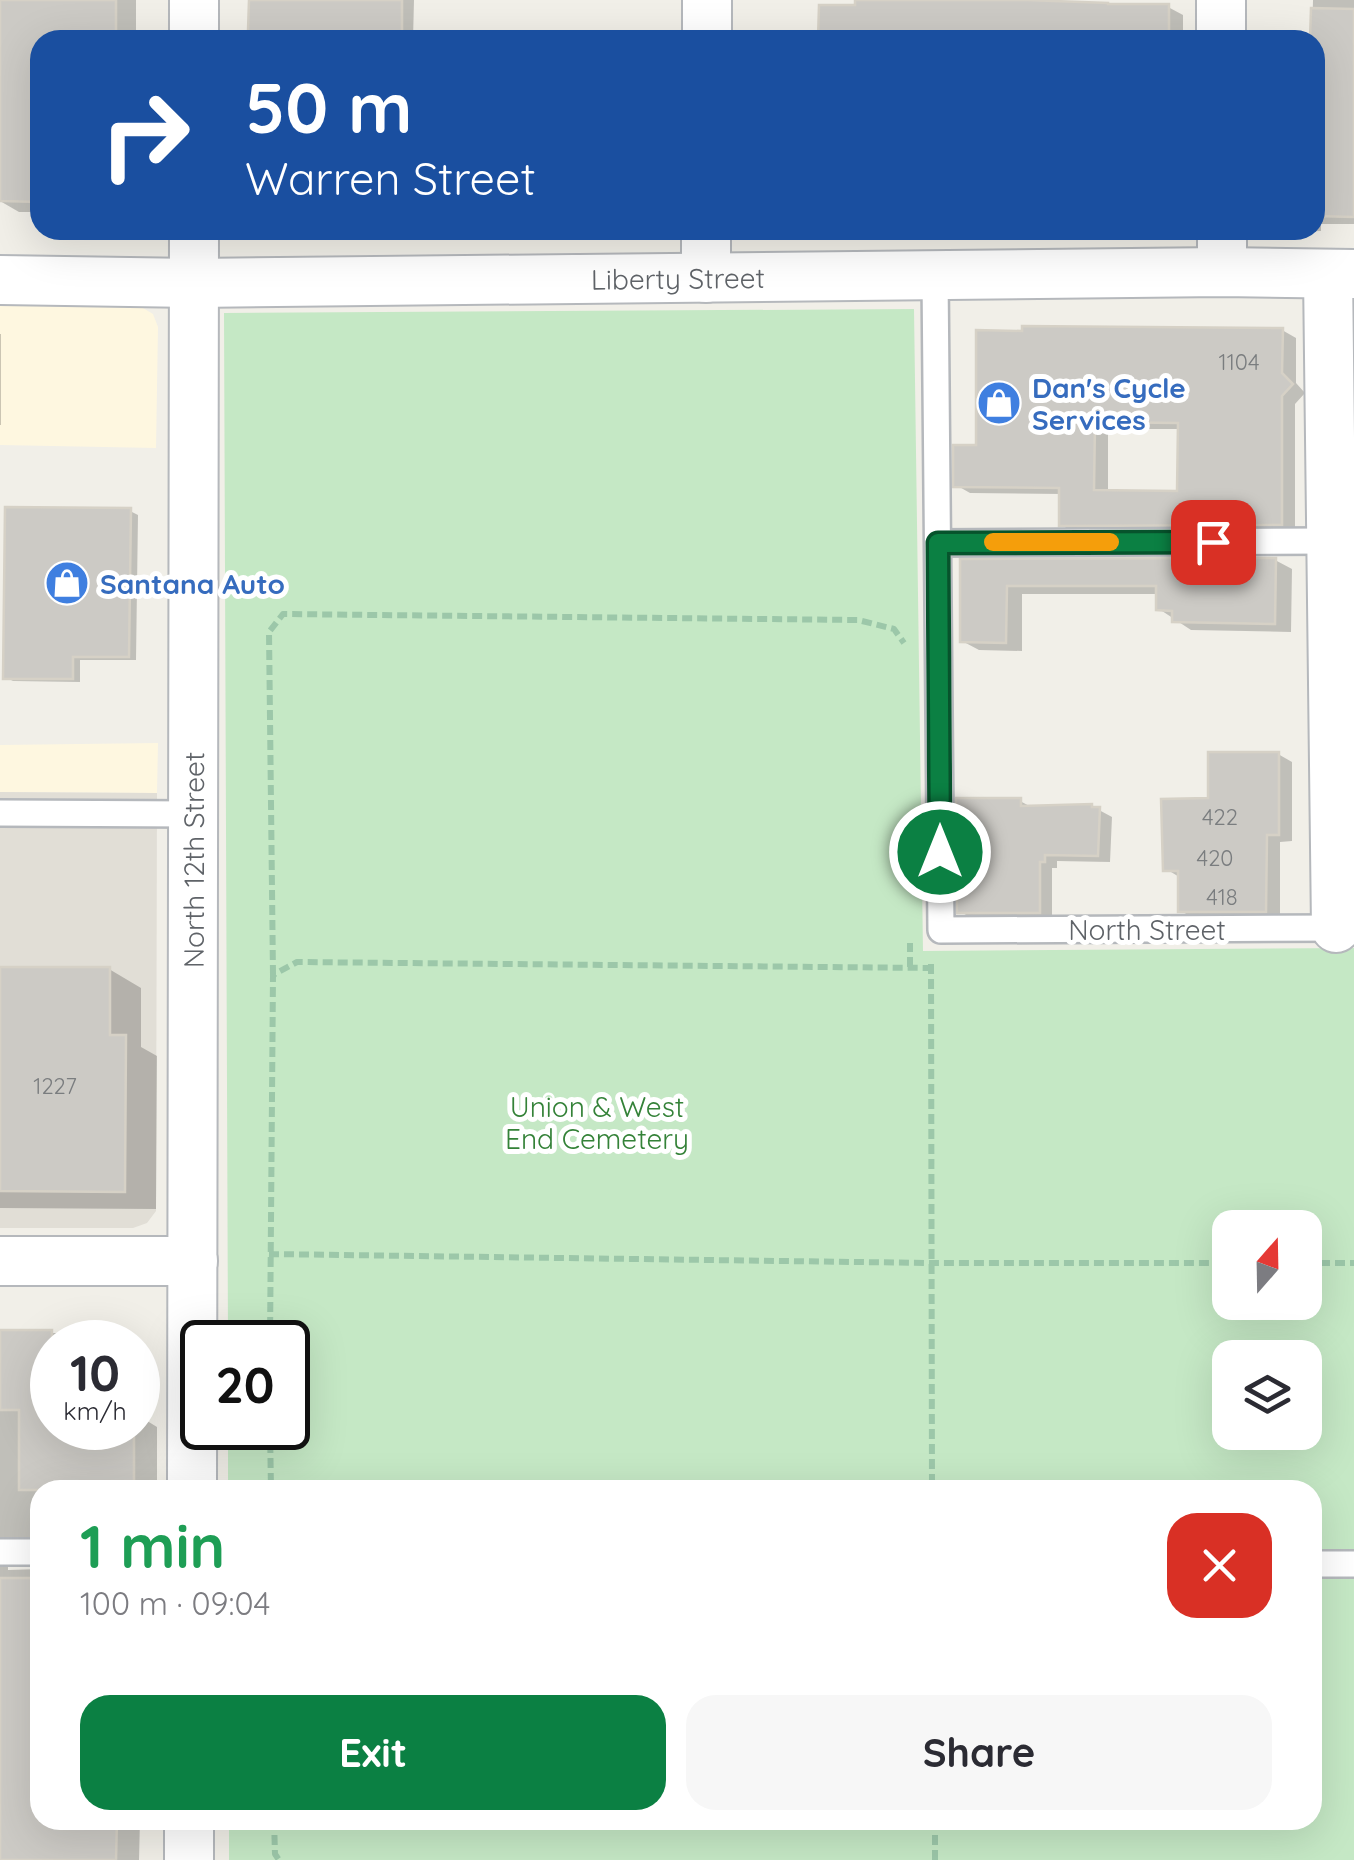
<!DOCTYPE html>
<meta charset="utf-8">
<style>
body{margin:0;font-family:Quicksand,sans-serif;background:#f7f7f7;color:#2b2b33;height:100vh;display:flex;flex-direction:column;font-size:38px;white-space:nowrap}
*{box-sizing:border-box;margin:0}
p{font-size:32px;color:#7c7c81}
.icon{flex:none;width:55px;height:55px;fill:none;stroke:currentColor;stroke-width:2;stroke-linecap:round;stroke-linejoin:round}
.map{position:relative;flex:1;overflow:hidden}
.panel{position:absolute;left:30px;top:1480px;width:1292px;height:350px;display:flex;flex-direction:column;background:#fff;border-radius:30px;box-shadow:0 10px 40px #0002}
.panel>*{flex:none}
.guide{position:absolute;left:30px;top:30px;width:1295px;height:210px;border-radius:30px;box-shadow:0 10px 40px #0002;background:#1a4fa0;color:#fff;overflow:hidden}
.needle{width:65px;rotate:20deg}
.buttons{position:absolute;left:1212px;top:1210px;display:grid;gap:20px}
.buttons a{display:grid;place-items:center;width:110px;height:110px;border-radius:20px;background:#fff;box-shadow:0 10px 40px #0002;font-size:50px}
.speed{position:absolute;left:30px;top:1320px;display:flex;gap:20px;font-size:50px;font-weight:700;text-align:center}
.speed>*{display:grid;place-content:center;width:130px;height:130px;border-radius:50%;background:#fff;box-shadow:0 10px 40px #0002;line-height:1}
.speed small{font-size:25px;font-weight:400}
.speed .limit{border:5px solid #111;border-radius:15px;background:#fff;color:#111}
.pin{position:absolute;display:grid;place-items:center;width:85px;height:85px;color:#fff;margin:-42px;border-radius:20px;box-shadow:0 5px 15px #0006}
.me{position:absolute;width:110px;margin:-55px;rotate:0deg;stroke-linejoin:round;filter:drop-shadow(0 0 8px #0008)}
.turn{display:flex;align-items:center;gap:35px;height:210px;padding:0 50px;font-size:45px}
.turn .icon{width:130px;height:130px;stroke-width:2.5}
.turn b{display:block;font-size:70px;line-height:85px}
.round{display:grid;place-items:center;flex:none;width:105px;height:105px;border-radius:30px;background:#f7f7f7}
.summary{display:flex;align-items:center;justify-content:space-between;height:170px;padding:0 50px}
h1{font-size:60px;font-weight:700;line-height:75px;color:#1e9e55}
.cta{display:flex;gap:20px;margin-top:auto;padding:20px 50px}
.cta a{flex:1;height:115px;border-radius:30px;background:#0b8043;color:#fff;font-size:40px;font-weight:700;line-height:115px;text-align:center}
.cta a+a{background:#f7f7f7;color:#2b2b33}
.map>svg:first-child{display:block}
.commercial{fill:#fef7e0}
.education{fill:#e1ded6}
.green{fill:#c5e8c5;fill-rule:evenodd}
.shadow{fill:#0003;fill-rule:evenodd}
.building{fill:#cccac5;stroke:#d6d1c6;stroke-width:2.5;fill-rule:evenodd}
.lines{fill:none;stroke-linecap:round;stroke-linejoin:round}
.lane-casing{stroke:#b5b8bc;stroke-width:30}
.street-casing{stroke:#b5b8bc;stroke-width:52}
.path{stroke:#9cc7a9;stroke-width:6;stroke-dasharray:10 5;stroke-linecap:butt}
.lane{stroke:#fff;stroke-width:25}
.street{stroke:#fff;stroke-width:48}
.route-casing{stroke:#07532c;stroke-width:25}
.route{stroke:#0b8043;stroke-width:18}
.slow{stroke:#f59e0b;stroke-width:18}
.labels{text-anchor:middle;dominant-baseline:central;stroke-width:10;stroke-linejoin:round;paint-order:stroke}
.number-label{font-size:22px;fill:#7a7d7f}
.street-label{font-size:28px;fill:#5f6368;stroke:#fff}
.shop-label{font-size:28px;font-weight:bold;fill:#366cbe;stroke:#fff;text-anchor:start}
.park-label{font-size:28px;fill:#348238;stroke:#fff}
</style>
<div class="map">
<svg width="1354" height="1860" viewBox="0 0 1354 1860">
<rect width="100%" height="100%" fill="#f1efe8"/>
<path class="commercial" d="M 0,304 L 138,305 L 153,314 L 158,327 L 156,448 L 0,445 Z
M 158,743 L 157,793 L 0,792 L 0,745 Z"/>
<path class="education" d="M 0,792 L 157,793 L 156,1211 L 147,1223 L 133,1228 L 0,1228 Z"/>
<path class="green" d="M 914,309 L 923,951 L 1354,948 L 1354,1860 L 229,1860 L 229,1820 L 1312,1820 L 1312,1490 L 228,1490 L 228,1428 L 288,1428 L 288,1342 L 228,1342 L 224,313 ZM 1230,1228 L 1305,1228 L 1305,1302 L 1230,1302 ZM 1230,1358 L 1305,1358 L 1305,1432 L 1230,1432 Z"/>
<path class="shadow" d="M 0,0 L 136,0 L 136,40 L 40,40 L 40,212 L 19,212 L 0,201 Z
M 251,0 L 414,0 L 413,40 L 251,40 Z
M 858,0 L 1021,0 L 1021,2 L 1168,7 L 1183,15 L 1183,40 L 821,40 L 858,7 Z
M 1313,0 L 1354,0 L 1354,224 L 1321,224 L 1321,231 L 1293,232 L 1290,230 L 1315,230 L 1315,40 L 1312,40 Z
M 1282,330 L 1296,338 L 1296,383 L 1305,393 L 1295,404 L 1295,532 L 1075,533 L 1061,525 L 1062,494 L 970,493 L 956,485 L 978,448 ZM 1108,429 L 1180,429 L 1180,493 L 1108,493 Z
M 0,334 L 1,334 L 1,425 L 0,425 Z
M 130,511 L 138,515 L 136,660 L 80,660 L 80,682 L 13,681 L 5,677 Z
M 1275,560 L 1292,569 L 1291,632 L 1191,630 L 1159,609 L 1159,594 L 1022,594 L 1022,651 L 979,650 L 962,641 L 962,562 Z
M 1278,754 L 1292,762 L 1292,841 L 1280,842 L 1280,919 L 1195,919 L 1181,911 L 1181,878 L 1166,869 L 1211,801 Z
M 1020,801 L 1033,808 L 1099,810 L 1112,817 L 1110,862 L 1057,861 L 1057,868 L 1052,868 L 1052,919 L 972,919 L 960,911 Z
M 0,969 L 109,969 L 141,988 L 141,1047 L 157,1056 L 156,1209 L 0,1208 Z
M 0,1333 L 112,1333 L 128,1342 L 52,1342 L 52,1428 L 138,1428 L 138,1365 L 144,1368 L 144,1419 L 157,1427 L 157,1490 L 40,1490 L 40,1549 L 8,1558 L 8,1570 L 40,1569 L 40,1820 L 140,1820 L 139,1860 L 0,1860 Z"/>
<path class="building" d="M 0,0 L 116,0 L 116,40 L 40,40 L 40,202 L 0,201 Z
M 249,0 L 402,0 L 402,35 L 248,31 Z
M 855,0 L 1027,0 L 1108,3 L 1108,4 L 1169,4 L 1169,40 L 818,40 L 819,5 L 855,5 Z
M 1311,8 L 1354,9 L 1354,217 L 1315,216 L 1315,40 L 1310,40 Z
M 1022,326 L 1283,328 L 1282,373 L 1293,384 L 1282,396 L 1282,525 L 1059,526 L 1059,488 L 953,487 L 953,445 L 976,445 L 976,330 L 1022,331 ZM 1095,422 L 1178,423 L 1177,491 L 1094,490 Z
M 5,507 L 131,508 L 129,657 L 73,657 L 73,679 L 3,679 Z
M 1276,558 L 1275,624 L 1172,622 L 1172,611 L 1156,610 L 1156,586 L 1007,586 L 1006,643 L 960,642 L 960,559 Z
M 1208,752 L 1279,752 L 1279,835 L 1267,835 L 1266,912 L 1178,912 L 1178,871 L 1163,871 L 1161,799 L 1208,798 Z
M 956,798 L 1021,798 L 1021,806 L 1092,804 L 1092,807 L 1100,807 L 1098,856 L 1045,855 L 1045,862 L 1040,862 L 1040,913 L 957,913 Z
M 0,967 L 110,967 L 110,1035 L 126,1035 L 125,1192 L 0,1191 Z
M 0,1330 L 52,1330 L 52,1428 L 134,1428 L 134,1490 L 19,1490 L 19,1410 L 0,1410 Z
M 0,1578 L 40,1578 L 40,1820 L 117,1820 L 116,1860 L 0,1860 Z"/>
<g class="lines">
<defs>
<path id="lane" d="M 935,275 L 941,930 L 1344,928
M 938,543 L 1331,541
M 0,813 L 193,814
M 0,1552 L 40,1552
M 1312,1564 L 1354,1564"/>
<g id="street">
<path d="M 1221,0 L 1221,40"/>
<path d="M 194,40 L 194,0"/>
<path d="M 707,40 L 707,0"/>
<path d="M 1222,230 L 1222,272"/>
<path d="M 1328,274 L 1336,928"/>
<path d="M 706,278 L 706,230"/>
<path id="s1" d="M 0,280 L 194,283 L 1222,272 L 1354,274"/>
<path d="M 0,1261 L 193,1261"/>
<path id="s2" d="M 192,1490 L 194,230"/>
<path d="M 189,1860 L 189,1820"/>
</g>
</defs>
<use href="#lane" class="lane-casing"/>
<use href="#street" class="street-casing"/>
<path class="path" d="M 931,964 L 932,1490
M 910,967 L 910,943
M 273,975 L 269,632 L 283,614 L 858,620 L 894,629 L 904,643
M 269,1254 L 930,1263 L 1230,1263
M 1305,1263 L 1354,1263
M 270,1342 L 273,975 L 297,962 L 931,968
M 270,1428 L 271,1490
M 274,1820 L 275,1854 L 279,1860
M 935,1820 L 935,1860"/>
<use href="#lane" class="lane"/>
<use href="#street" class="street"/>
</g>
<g class="lines">
<defs>
<path id="route" d="M 940,852 L 938,543 L 1213,542"/>
</defs>
<use href="#route" class="route-casing"/>
<use href="#route" class="route"/>
<path class="slow" d="M 993,542 L 1110,542"/>
</g>
<defs>
<symbol id="shop-disc" viewBox="-11 -11 22 22"><circle r="9.5" fill="#3f7fe0" stroke="#fff"/><path d="M-5-2.5h2.3a2.7 3.5 0 0 1 5.4 0H5L5.5 6h-11ZM-1.5-2.5h3a1.5 2.3 0 0 0-3 0Z" fill="#fff"/></symbol>
</defs>
<g fill-rule="evenodd">
<use href="#shop-disc" x="974" y="378" width="50" height="50"/>
<use href="#shop-disc" x="42" y="558" width="50" height="50"/>
</g>
<g class="labels">
<g class="number-label">
<text x="1239" y="362">1104</text>
<text x="1220" y="817">422</text>
<text x="1215" y="858">420</text>
<text x="1222" y="897">418</text>
<text x="55" y="1086">1227</text>
</g>
<g class="street-label">
<text stroke="none"><textPath href="#s1" startOffset="678">Liberty Street</textPath></text>
<text stroke="none"><textPath href="#s2" startOffset="630">North 12th Street</textPath></text>
<text x="1147" y="929">North Street</text>
</g>
<g class="shop-label">
<text x="1032" y="387">Dan's Cycle<tspan x="1032" dy="32">Services</tspan></text>
<text x="100" y="583">Santana Auto</text>
</g>
<g class="park-label">
<text x="597" y="1106">Union &amp; West<tspan x="597" dy="32">End Cemetery</tspan></text>
</g>
</g>
</svg>
<div class="buttons">
<a><svg class="needle" viewBox="-14 -14 28 28"><path d="M0-13l5 13h-10z" fill="#e53935"/><path d="M0 13l5-13h-10z" fill="#7c7c81"/></svg></a>
<a><svg class="icon" aria-label="layers" viewBox="0 0 24 24"><path d="M12 4l9 5-9 5-9-5zM3 14l9 5 9-5"/></svg></a>
</div>
<div class="speed"><div>10<small>km/h</small></div><div class="limit">20</div></div>
<div class="pin" style="left:1213px;top:542px;background:#d93025"><svg class="icon" aria-label="arrive" viewBox="0 0 24 24"><path d="M6 21V4h12l-3 4 3 4H6"/></svg></div>
<svg class="me" style="left:940px;top:852px" viewBox="-20 -20 40 40"><circle r="17" fill="#0b8043" stroke="#fff" stroke-width="3"/><path d="M0-11L8 9 0 5-8 9z" fill="#fff"/></svg>
<div class="guide">
<div class="turn"><svg class="icon" aria-label="right" viewBox="0 0 24 24"><path d="M7 20v-9h11M14 6l5 5-5 5"/></svg><div><b>50 m</b>Warren Street</div></div>
</div>
<section class="panel">
<div class="summary"><div><h1>1 min</h1><p>100 m · 09:04</p></div><a class="round" style="background:#d93025;color:#fff"><svg class="icon" aria-label="close" viewBox="0 0 24 24"><path d="M6 6l12 12M18 6L6 18"/></svg></a></div>
<div class="cta"><a>Exit</a><a>Share</a></div>
</section>
</div>
